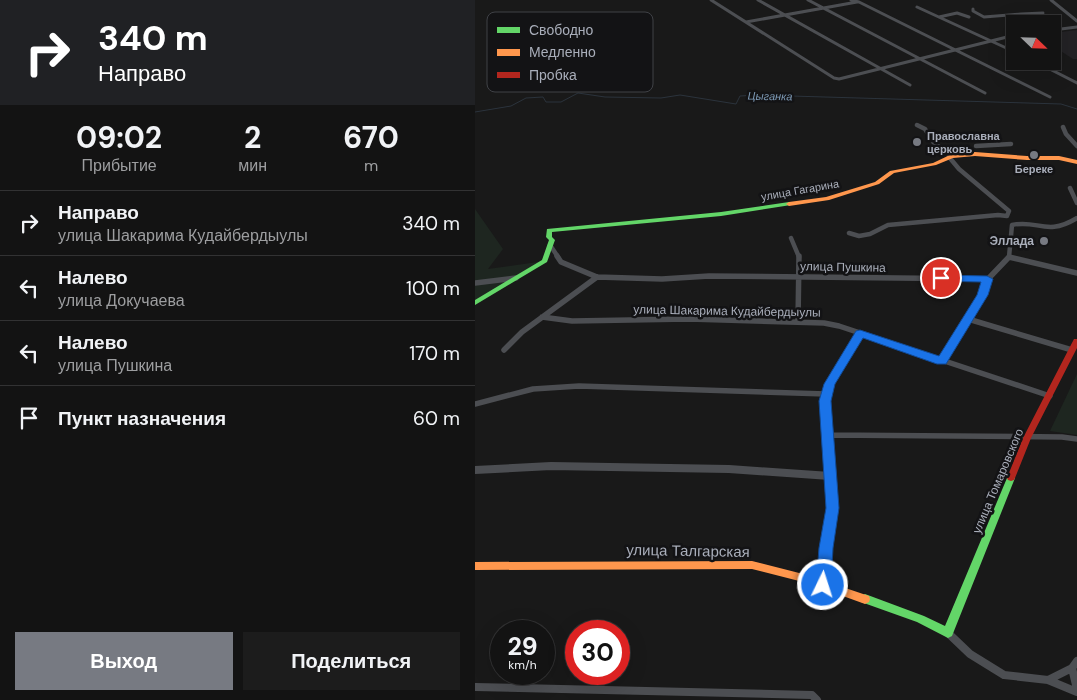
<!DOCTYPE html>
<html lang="ru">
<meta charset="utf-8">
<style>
body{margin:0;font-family:"DM Sans",sans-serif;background:#1c1c1c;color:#f1f3f6;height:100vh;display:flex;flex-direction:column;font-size:19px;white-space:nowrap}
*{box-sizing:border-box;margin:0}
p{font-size:16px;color:#9d9ea0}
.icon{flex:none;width:28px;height:28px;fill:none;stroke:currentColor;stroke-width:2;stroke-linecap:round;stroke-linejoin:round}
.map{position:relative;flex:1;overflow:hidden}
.drawer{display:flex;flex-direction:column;background:#131313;width:475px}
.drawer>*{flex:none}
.banner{background:#202124;color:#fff;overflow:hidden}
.needle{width:32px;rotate:113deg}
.fabs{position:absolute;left:531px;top:15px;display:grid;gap:10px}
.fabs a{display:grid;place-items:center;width:55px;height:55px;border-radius:0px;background:#131313;box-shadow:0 5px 20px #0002,0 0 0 1px #323233;font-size:25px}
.speed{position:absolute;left:15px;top:620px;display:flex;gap:10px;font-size:25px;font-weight:700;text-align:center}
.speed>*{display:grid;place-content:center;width:65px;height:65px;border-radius:50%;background:#131313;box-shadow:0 5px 20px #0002,0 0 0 1px #323233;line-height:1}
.speed small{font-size:12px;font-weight:400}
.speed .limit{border:8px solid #d22;background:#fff;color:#111}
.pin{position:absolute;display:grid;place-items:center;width:42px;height:42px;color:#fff;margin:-21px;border:2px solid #fff;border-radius:50%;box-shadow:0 1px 5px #0007}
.me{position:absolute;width:55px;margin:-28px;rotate:4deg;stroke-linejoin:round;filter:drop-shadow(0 0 4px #0008)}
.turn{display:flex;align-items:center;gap:18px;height:105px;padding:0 15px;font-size:22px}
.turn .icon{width:65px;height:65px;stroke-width:2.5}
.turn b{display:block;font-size:35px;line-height:42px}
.eta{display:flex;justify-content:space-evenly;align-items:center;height:85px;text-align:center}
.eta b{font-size:30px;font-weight:700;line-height:35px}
.cta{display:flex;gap:10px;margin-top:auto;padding:10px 15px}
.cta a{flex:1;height:58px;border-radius:0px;background:#777a82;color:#fff;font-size:20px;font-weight:700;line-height:58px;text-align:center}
.cta a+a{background:#1c1c1c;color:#f1f3f6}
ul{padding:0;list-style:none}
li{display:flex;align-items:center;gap:15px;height:65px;padding:0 15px;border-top:1px solid #323233}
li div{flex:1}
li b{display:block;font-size:19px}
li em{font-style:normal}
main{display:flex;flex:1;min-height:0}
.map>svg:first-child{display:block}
.built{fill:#232225}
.green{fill:#1e2620}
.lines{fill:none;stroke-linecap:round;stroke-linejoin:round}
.stream{stroke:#2b333c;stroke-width:1}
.street-far3{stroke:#4c4e52;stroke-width:3}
.street-far2{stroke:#4c4e52;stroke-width:4.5}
.street-far1{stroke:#4c4e52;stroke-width:5.5}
.street{stroke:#4c4e52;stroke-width:8}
.fast{fill:#63d668;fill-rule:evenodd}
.slow{fill:#ff974d;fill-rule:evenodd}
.jam{fill:#b3261e;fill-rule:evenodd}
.route{fill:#1a73e8;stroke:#114b97}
.poi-dot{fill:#777a82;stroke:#131315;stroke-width:2}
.labels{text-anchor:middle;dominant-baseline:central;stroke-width:5;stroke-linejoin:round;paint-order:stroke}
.far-water-label{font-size:11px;font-style:italic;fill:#7e9bb7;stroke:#131315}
.far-poi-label{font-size:11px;font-weight:bold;fill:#a9aeba;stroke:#131315;text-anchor:start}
.far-street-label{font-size:11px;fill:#a9aeba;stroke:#131315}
.poi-label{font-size:12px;font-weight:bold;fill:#a9aeba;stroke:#131315;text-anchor:end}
.street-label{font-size:12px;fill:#a9aeba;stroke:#131315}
.near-street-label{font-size:15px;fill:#a9aeba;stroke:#131315}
.key{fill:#131315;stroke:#404247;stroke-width:1}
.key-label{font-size:14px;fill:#a9aeba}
</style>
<main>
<section class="drawer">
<div class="banner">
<div class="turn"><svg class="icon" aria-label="right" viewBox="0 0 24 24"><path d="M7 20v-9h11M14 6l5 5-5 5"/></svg><div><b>340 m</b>Направо</div></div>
</div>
<div class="eta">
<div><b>09:02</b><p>Прибытие</p></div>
<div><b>2</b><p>мин</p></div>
<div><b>670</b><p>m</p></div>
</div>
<ul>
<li><svg class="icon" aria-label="right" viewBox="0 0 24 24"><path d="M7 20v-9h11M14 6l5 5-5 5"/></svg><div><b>Направо</b><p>улица Шакарима Кудайбердыулы</p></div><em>340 m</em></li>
<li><svg class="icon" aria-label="left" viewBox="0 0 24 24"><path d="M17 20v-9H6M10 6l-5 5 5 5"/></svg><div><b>Налево</b><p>улица Докучаева</p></div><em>100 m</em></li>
<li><svg class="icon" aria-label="left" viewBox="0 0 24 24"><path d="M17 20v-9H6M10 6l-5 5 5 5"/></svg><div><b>Налево</b><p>улица Пушкина</p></div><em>170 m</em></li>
<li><svg class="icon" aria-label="arrive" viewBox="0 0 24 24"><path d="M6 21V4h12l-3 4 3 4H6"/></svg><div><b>Пункт назначения</b></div><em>60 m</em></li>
</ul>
<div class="cta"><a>Выход</a><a>Поделиться</a></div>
</section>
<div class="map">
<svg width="602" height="700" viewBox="0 0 602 700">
<rect width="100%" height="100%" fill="#191919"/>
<path class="built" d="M 602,30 L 602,59 L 598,59 L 578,46 L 578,33 Z"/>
<path class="green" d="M 0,209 L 28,249 L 13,269 L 70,261 L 0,303 Z
M 602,374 L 602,435 L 575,431 Z"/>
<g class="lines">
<path class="stream" d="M 0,112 L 36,106 L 51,98 L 68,97 L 71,102 L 86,102 L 103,93 L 130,97 L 186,98 L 205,95 L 261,104 L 265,96 L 282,95 L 586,104 L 602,109"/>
<path class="street-far3" d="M 236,0 L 359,78 L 364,79 L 540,35
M 283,0 L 435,85
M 333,0 L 510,93
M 376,0 L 384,2 L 575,97
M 576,0 L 602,21
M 442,7 L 540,52
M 498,9 L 498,11 L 509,17 L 546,14
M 464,17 L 482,13 L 494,17
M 271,22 L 382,2
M 559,24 L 546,14 L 568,13
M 578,30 L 602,27
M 559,61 L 602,83"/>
<path class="street-far2" d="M 442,125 L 450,129 L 459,143 L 477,156
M 588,127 L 591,134 L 602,146
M 501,146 L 536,144
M 474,157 L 484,169 L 534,211 L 532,216
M 595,188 L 602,203
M 374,233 L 384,236 L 395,234 L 413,225 L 523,215 L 532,216
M 316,238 L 324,257
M 75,245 L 83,257
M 534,257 L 537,225 C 563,219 571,237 602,218"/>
<path class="street-far1" d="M 82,256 L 86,262 L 122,277 L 187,279 L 234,276 L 513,279 L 534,257 L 602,273
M 0,283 L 41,278
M 67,317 L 97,321 L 214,319 L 349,323 L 364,326 L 575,396
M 493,319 L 597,350
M 323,321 L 324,256
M 29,350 L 47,332 L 122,277
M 467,361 L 508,295 L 513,279
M 0,404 L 58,389 L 104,386 L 351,394
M 353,435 L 587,437 L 602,439
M 353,449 L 350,401 L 354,384 L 385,334"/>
<path class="street" d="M 0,470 L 76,466 L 254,469 L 355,476
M 348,585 L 357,508 L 353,448
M 473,633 L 495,654 L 529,675 L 573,680 L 602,692
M 597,668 L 602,689
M 573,680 L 597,668 L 602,661
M 0,687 L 337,695 L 342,700"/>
<path class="fast" d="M 314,202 L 317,204 L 316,205 L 246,216 L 77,232 L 77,237 L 80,240 L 72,262 L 0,305 L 0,300 L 67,260 L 74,240 L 71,237 L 72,229 L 246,212 Z
M 536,475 L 539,476 L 540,478 L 477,636 L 473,638 L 442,622 L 386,602 L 385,599 L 386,596 L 390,594 L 449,616 L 470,626 L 532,478 L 533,476 Z"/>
<path class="slow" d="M 500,152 L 552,156 L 584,156 L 602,160 L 602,164 L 584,160 L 552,160 L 500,156 L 478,158 L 461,165 L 419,173 L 404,184 L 354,200 L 314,206 L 311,204 L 314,202 L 351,197 L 400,182 L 415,171 L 458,163 L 477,154 Z
M 277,561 L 332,575 L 394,596 L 395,599 L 394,602 L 390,604 L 332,583 L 277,569 L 0,570 L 0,562 Z"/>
<path class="jam" d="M 599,339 L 602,339 L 602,348 L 556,438 L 540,478 L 539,480 L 536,481 L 533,480 L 532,478 L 548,438 Z"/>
</g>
<path class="route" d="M 466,275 L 512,276 L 518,279 L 513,295 L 471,364 L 462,364 L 388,338 L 360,384 L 356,401 L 364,508 L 358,548 L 356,585 L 354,590 L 348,592 L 343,590 L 341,585 L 344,548 L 351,508 L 344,401 L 349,384 L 381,331 L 385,330 L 464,356 L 502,295 L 506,282 L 462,281 L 462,276 Z"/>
<g class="poi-dot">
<circle cx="442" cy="142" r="5"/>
<circle cx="559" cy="155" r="5"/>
<circle cx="569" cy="241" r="5"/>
</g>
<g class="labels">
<g class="far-water-label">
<text transform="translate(295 96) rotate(1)">Цыганка</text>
</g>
<g class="far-poi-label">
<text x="452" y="136">Православна<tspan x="452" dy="13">церковь</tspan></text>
<text x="559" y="169" text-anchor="middle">Береке</text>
</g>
<g class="far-street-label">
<text transform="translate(325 190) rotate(-10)">улица Гагарина</text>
</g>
<g class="poi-label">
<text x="559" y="241">Эллада</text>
</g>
<g class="street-label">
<text transform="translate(368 267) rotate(1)">улица Пушкина</text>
<text transform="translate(252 311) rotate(1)">улица Шакарима Кудайбердыулы</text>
<text transform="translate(523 481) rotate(-67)">улица Томаровского</text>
</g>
<g class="near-street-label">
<text transform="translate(213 551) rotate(1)">улица Талгарская</text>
</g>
</g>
<rect x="12" y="12" width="166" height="80" rx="8" class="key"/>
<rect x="22" y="27" width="23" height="6" fill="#63d668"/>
<rect x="22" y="49" width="23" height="7" fill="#ff974d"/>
<rect x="22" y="72" width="23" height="6" fill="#b3261e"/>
<g class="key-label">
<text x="54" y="35">Свободно</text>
<text x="54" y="57">Медленно</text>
<text x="54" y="80">Пробка</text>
</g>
</svg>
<div class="fabs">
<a><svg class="needle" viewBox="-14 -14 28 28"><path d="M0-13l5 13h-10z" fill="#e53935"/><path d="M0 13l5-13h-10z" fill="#9d9ea0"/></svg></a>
</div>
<div class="speed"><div>29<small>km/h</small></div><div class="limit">30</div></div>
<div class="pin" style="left:466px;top:278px;background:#d93025"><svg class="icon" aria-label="arrive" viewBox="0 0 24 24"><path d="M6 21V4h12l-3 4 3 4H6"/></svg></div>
<svg class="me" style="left:348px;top:585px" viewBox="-20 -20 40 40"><circle r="17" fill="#1a73e8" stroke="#fff" stroke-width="3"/><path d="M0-11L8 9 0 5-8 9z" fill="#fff"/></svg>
</div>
</main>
